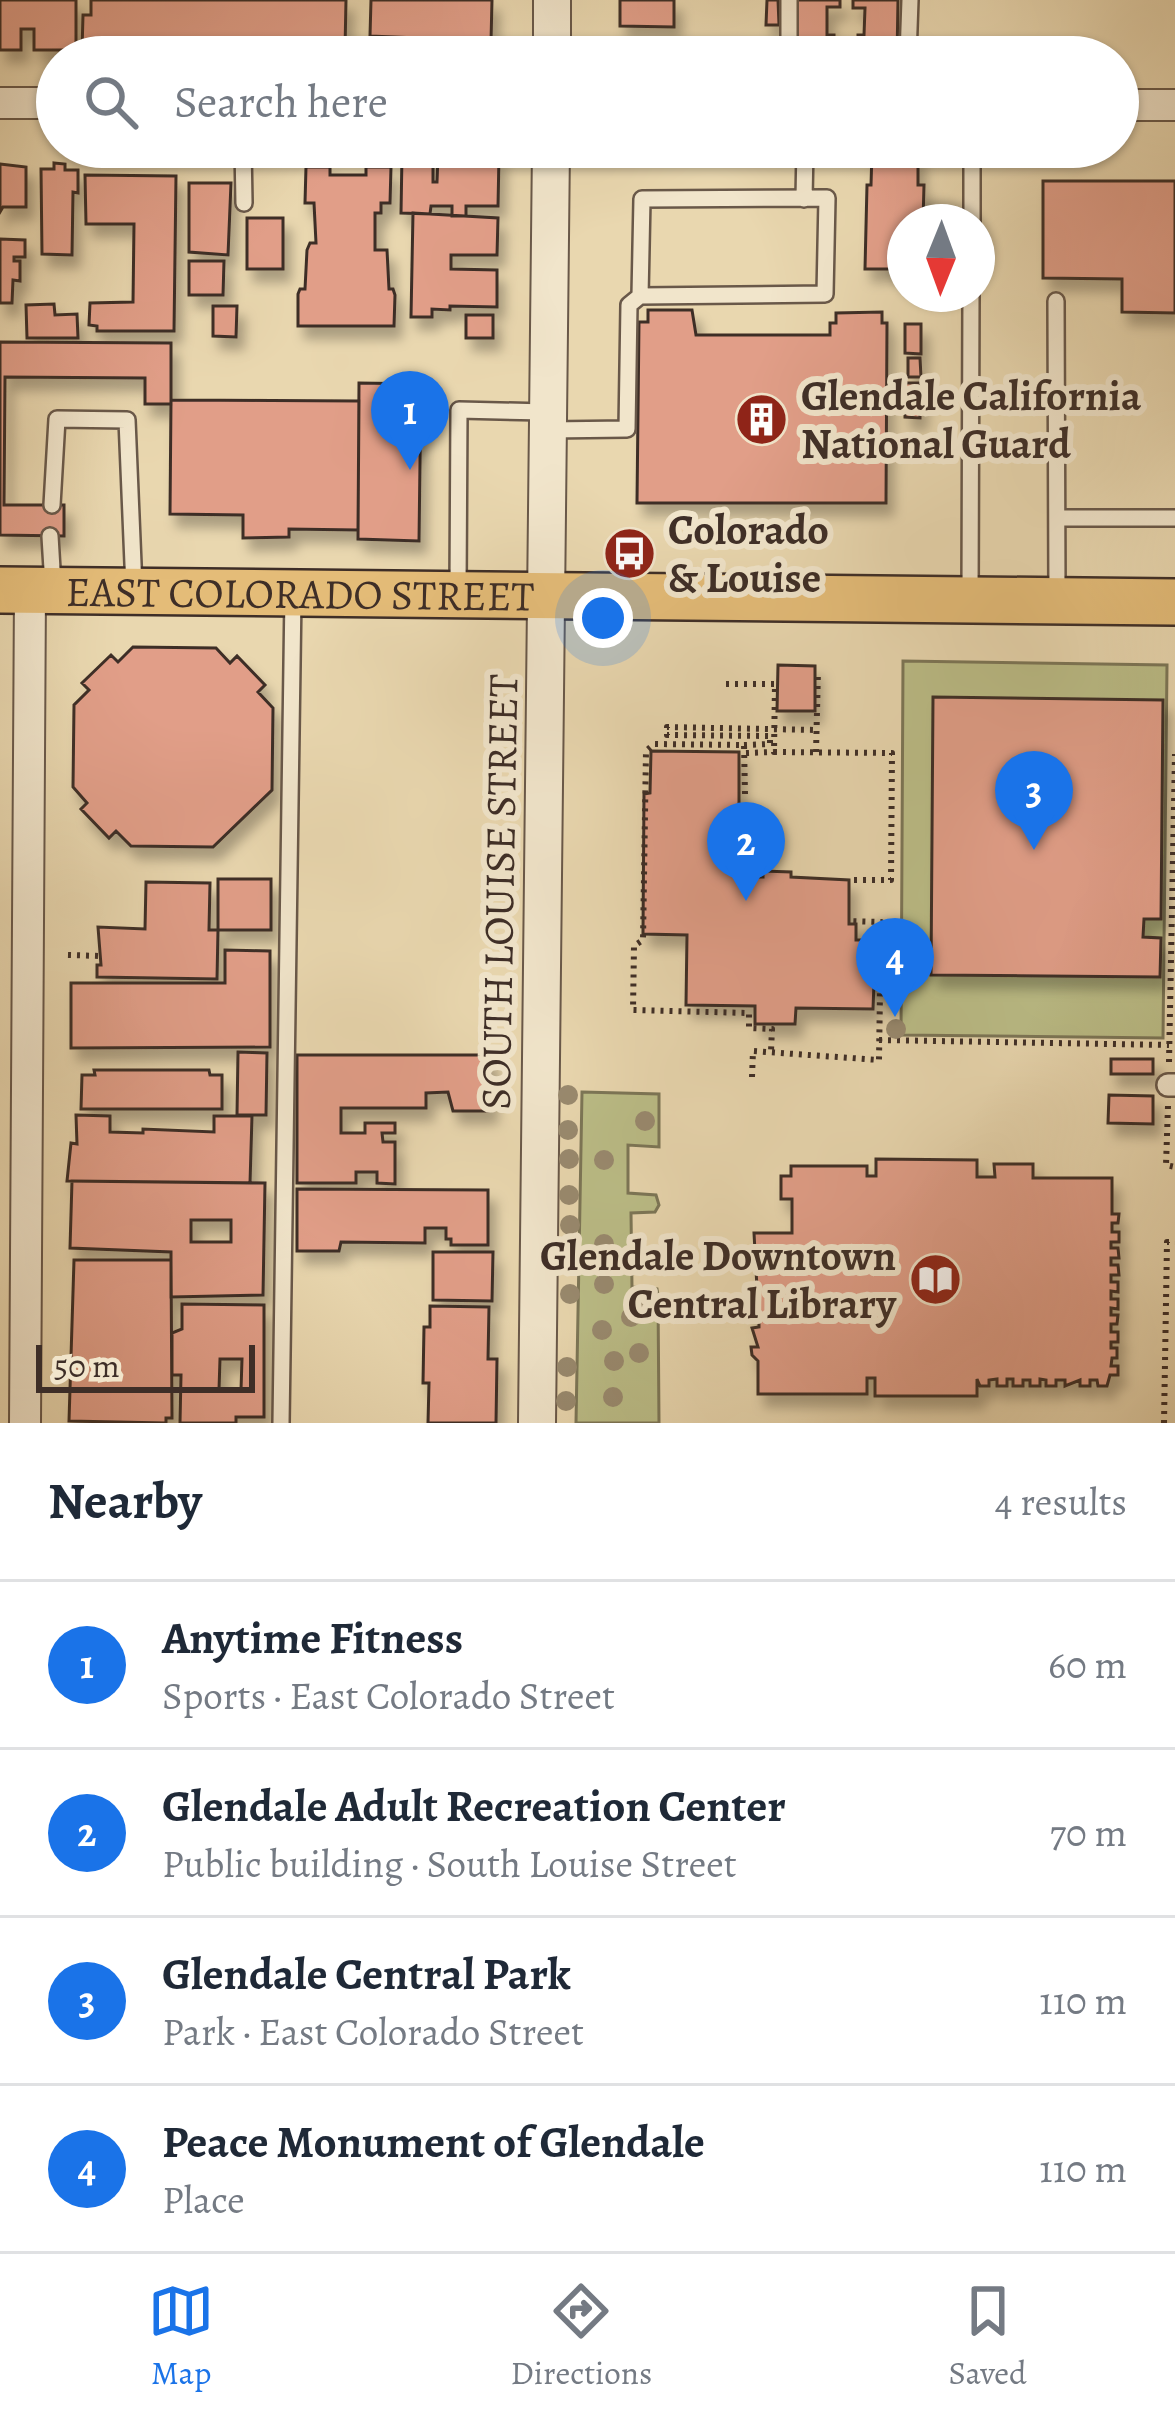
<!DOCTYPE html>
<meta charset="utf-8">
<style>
body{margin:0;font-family:Alegreya,serif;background:#f2f2f3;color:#1f2937}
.compass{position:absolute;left:887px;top:204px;width:108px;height:108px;border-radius:50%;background:#fff;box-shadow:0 3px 9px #0004;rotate:181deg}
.scale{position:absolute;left:36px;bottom:30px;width:219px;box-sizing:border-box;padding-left:12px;border:6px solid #3e2e27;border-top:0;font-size:33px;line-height:42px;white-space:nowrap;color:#3e2e27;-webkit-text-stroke:9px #f1e5cb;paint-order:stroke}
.you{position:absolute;left:603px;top:618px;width:42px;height:42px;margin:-30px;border:9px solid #fff;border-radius:50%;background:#1a73e8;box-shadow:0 0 0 18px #1a73e833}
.badge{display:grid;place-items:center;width:78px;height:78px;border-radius:50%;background:#1a73e8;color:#fff;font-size:39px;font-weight:700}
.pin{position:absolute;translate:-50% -99px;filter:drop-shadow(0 3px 6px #0008)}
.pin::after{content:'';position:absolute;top:63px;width:42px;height:36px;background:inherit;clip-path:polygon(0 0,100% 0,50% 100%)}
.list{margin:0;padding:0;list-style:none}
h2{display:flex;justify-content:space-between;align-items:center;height:156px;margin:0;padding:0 48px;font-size:51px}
h2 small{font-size:39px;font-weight:400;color:#747a83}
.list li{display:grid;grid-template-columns:78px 1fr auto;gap:36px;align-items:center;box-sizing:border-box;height:168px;padding:0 48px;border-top:3px solid #e0e1e3}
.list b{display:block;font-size:45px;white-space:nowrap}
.list p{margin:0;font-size:39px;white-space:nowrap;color:#747a83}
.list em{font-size:39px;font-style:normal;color:#747a83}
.icon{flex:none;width:66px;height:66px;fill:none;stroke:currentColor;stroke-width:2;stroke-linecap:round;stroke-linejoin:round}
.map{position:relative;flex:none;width:1175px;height:1423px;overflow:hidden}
.search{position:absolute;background:#fff;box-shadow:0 3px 9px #0004;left:36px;right:36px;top:36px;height:132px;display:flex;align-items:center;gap:30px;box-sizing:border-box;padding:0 42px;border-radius:66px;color:#747a83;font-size:45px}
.sheet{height:828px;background:#fff}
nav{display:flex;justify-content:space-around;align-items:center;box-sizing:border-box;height:168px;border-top:3px solid #e0e1e3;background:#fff;font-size:33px;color:#747a83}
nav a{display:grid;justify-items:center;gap:6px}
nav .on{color:#1a73e8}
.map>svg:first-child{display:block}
.green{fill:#bbbd87;stroke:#7c7657;stroke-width:3}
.building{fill:#e19e88;stroke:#3e2e27;stroke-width:3;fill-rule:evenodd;filter:url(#shadow)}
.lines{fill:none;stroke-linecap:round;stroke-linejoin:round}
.service-casing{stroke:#695849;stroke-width:20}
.pedestrian-casing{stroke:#695849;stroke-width:26}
.minor-casing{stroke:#695849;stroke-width:34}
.tertiary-casing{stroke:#695849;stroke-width:40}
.primary-casing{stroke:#3e2e27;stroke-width:50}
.path{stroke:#3e2e27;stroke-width:6;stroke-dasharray:3 6;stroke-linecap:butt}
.service{stroke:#f1e5cb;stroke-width:15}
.pedestrian{stroke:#f1e5cb;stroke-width:21}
.minor{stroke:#f1e5cb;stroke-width:30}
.tertiary{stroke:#f1e5cb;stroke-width:36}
.primary{stroke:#e4bc78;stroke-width:45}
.tree{fill:#998a6f}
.labels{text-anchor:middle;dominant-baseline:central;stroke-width:12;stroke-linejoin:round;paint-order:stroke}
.poi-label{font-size:42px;font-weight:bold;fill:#3e2e27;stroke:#f1e5cb;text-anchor:start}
.street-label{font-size:42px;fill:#3e2e27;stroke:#f1e5cb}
</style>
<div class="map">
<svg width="1175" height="1423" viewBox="0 0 1175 1423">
<defs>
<filter id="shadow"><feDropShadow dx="7" dy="12" stdDeviation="6" flood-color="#0004"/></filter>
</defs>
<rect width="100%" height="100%" fill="#e9d7af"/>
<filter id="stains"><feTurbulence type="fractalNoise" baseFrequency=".00167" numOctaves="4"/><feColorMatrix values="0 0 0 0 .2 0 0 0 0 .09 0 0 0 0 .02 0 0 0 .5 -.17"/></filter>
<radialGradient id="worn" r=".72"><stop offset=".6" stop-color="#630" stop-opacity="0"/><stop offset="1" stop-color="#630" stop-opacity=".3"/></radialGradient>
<!-- green -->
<path class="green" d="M903 661 1167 665 1163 1038 901 1035Z
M582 1092 659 1094V1147L628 1145V1193L656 1195 659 1205 655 1212 631 1213 632 1287 657 1289 658 1295 659 1423H576Z"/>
<!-- building -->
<path class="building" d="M0 0H76V50H34V29H21V50H0Z
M91 0H346L345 49 149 46 148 52 82 51 83 15H91Z
M371 0H492L491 41 370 36Z
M620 0H674V27L620 26Z
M767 0H778L779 25H766Z
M796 0H840V7H827V35H834V57H795Z
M853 0H898L897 57H858V35H864L865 8H853Z
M872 152 918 154V185H924L923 222H905V269H865L867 185H871Z
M402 155 433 156V182H437L438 155 499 156 498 206H466V216H452V206H431L430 214 401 213Z
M54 163 65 164V170H78V193L73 192 72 255 42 254 41 169H54Z
M0 164 26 167V207H3L0 212Z
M306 167H330V175H366V167H391L390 203H381V213H375V250H387L389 289H393L395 295 394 326H298V294L300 289H305L307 250 310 243H316L314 203H305Z
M85 175 176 176 174 331H97V326L89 325 90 303 133 302 134 224H86Z
M1043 181H1175V313L1122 312V279L1043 278Z
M189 183H231L228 255 189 252Z
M413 213 498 218 497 255H451V269L497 270V307L450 306V310L432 309V317H411Z
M247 218H283V269H247Z
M0 239 25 240V257H14V261H20V281L13 280 12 303H0Z
M189 261H224L223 295H189Z
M54 304 55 315 77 314 78 338H27L26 305Z
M213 306H237L236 337 213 336Z
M648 310H692L696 335H830V323H836V313L882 312V323H887L886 503H637L639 322H648Z
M466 315H493V338H466Z
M905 324H921V354L905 353Z
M0 342 171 343V404H145V378L5 377 4 505H64V536L0 535Z
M908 358H920L921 377H908Z
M359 383 421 384 419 541 358 539Z
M905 383H920V418L905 417Z
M171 400 359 401 358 530 289 529V537L243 538V515L170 514Z
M133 647 216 648 230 663 237 656 265 685 258 692 273 708 272 790 213 847 131 846 116 831 109 838 81 809 87 803 73 787 74 705 89 690 82 683 111 655 118 662Z
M778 665 815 666V711H777Z
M933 697 1163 700 1161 919H1144L1143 937 1161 938 1160 977 931 975Z
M651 751 739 752V877H763V871L791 872V877L849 880V924H856V940H880V982L874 983 873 1009 796 1008 795 1024H755V1006L686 1005 687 935 643 934 644 794 650 793Z
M218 879H271V930H218Z
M146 882 210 883 209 930H218L217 979 97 977V965H101L98 927 145 929Z
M225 950 270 951V1047L71 1048V983H225Z
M238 1052 267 1053 266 1115H237Z
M297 1055H490V1111H453L448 1092 426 1093V1108H341V1133H365V1123H395V1133H382L383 1142H395V1184L377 1183V1172H356V1183H297Z
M1111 1059H1153V1074H1111Z
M94 1070H209L210 1075H222V1109H81L82 1075H95Z
M1109 1095 1153 1096V1124L1108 1123Z
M76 1115 110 1116V1132L143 1133V1129L214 1132V1116H252L250 1183 67 1181 71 1143 77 1144Z
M876 1159 977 1160V1177H995L994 1164H1033V1178H1112V1214H1119L1118 1223H1112V1232H1119V1242H1111V1248H1118L1119 1258H1111V1265H1118L1119 1275H1111V1282H1118V1292L1111 1291V1299H1118V1309L1111 1308V1315H1118L1117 1324H1111V1332H1118V1342H1111V1348H1117V1358H1112L1111 1366H1118V1375H1110L1107 1386H1098L1097 1380H1090V1386H1080V1380L1065 1386V1380H1056V1386H1046V1380L1040 1379V1386H1030V1380H1023V1386H1013V1379H1007V1386H997V1379L989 1380V1386H980L977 1379V1396H875V1378H867V1394H758V1361L752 1355 751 1347H758L752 1328 759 1327V1320L750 1313V1307L758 1306 754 1233H792V1199H781V1176H791V1166H867V1176H876Z
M72 1181 265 1183 263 1295 171 1297V1252L70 1248ZM191 1220H231V1242H191Z
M297 1189 488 1190V1245H451V1239H446V1228H425V1243L341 1242 339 1251H297Z
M433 1252H493L492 1301 433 1300Z
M74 1260H171L172 1418H166V1423L69 1421Z
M182 1304 264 1305V1417H236V1423H180L181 1375H172V1333L182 1329ZM220 1359H242L241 1390H219Z
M430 1306 489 1307 488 1359H497L496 1423H428L429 1383H423L424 1327H430Z"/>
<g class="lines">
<defs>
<path id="service" d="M789 0V57
M908 57 910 0
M243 147 244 203
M827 198 825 294 640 296 642 199Z
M804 199 805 147
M972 222V147
M1056 301 1057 597
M549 430 627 429 629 305 640 296
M52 505 57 419 127 420 134 588
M1059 518H1175
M50 536 53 586
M458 590 459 410 546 412
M970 597 971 294
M281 1423 293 595"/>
<path id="pedestrian" d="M1168 1085H1175"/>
<path id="minor" d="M0 103H57
M1118 105H1175
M25 1423 30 590"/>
<path id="tertiary" d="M552 57V0
M537 1423 551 147"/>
<g id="primary">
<path id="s1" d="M0 590 1175 602"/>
</g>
</defs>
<!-- service casing -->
<use href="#service" class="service-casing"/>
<!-- pedestrian casing -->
<use href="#pedestrian" class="pedestrian-casing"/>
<!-- minor casing -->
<use href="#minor" class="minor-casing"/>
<!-- tertiary casing -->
<use href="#tertiary" class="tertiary-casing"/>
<!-- primary casing -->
<use href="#primary" class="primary-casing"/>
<!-- path -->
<path class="path" d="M726 684H775L774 752 892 753 891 880H849
M744 745 770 744V736L667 735V727L817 730
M816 752 818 671
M746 753 774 752
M745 794 744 745 654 744 646 751 643 940 634 946 633 1010 749 1013V1028L772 1029 771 1051
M68 955 101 956
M879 1040 1169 1045
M1169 1062 1175 754
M752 1077 753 1051 879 1060 881 922 849 921
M1168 1106 1166 1165 1175 1167
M1164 1423 1167 1242H1175"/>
<!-- service -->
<use href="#service" class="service"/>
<!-- pedestrian -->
<use href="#pedestrian" class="pedestrian"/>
<!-- minor -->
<use href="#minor" class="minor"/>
<!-- tertiary -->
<use href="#tertiary" class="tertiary"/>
<!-- primary -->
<use href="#primary" class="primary"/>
</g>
<!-- trees -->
<g class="tree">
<circle cx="896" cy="1029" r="10"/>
<circle cx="568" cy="1095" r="10"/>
<circle cx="645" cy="1121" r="10"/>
<circle cx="568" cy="1130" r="10"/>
<circle cx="569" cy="1159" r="10"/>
<circle cx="604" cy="1160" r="10"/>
<circle cx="569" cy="1195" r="10"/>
<circle cx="570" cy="1225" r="10"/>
<circle cx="604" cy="1244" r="10"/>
<circle cx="604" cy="1284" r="10"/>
<circle cx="570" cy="1294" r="10"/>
<circle cx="649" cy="1302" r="10"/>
<circle cx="631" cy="1317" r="10"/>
<circle cx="602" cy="1330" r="10"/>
<circle cx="639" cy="1353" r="10"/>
<circle cx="614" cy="1361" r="10"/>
<circle cx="567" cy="1367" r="10"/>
<circle cx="613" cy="1397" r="10"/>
<circle cx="566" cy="1401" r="10"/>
</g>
<!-- icons -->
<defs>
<symbol id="building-disc" viewBox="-11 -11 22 22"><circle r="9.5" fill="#8f2418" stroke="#f1e5cb"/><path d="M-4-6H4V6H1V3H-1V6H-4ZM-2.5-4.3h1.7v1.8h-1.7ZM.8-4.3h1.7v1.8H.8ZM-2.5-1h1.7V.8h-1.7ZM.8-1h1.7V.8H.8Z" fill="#fff"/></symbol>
<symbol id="bus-disc" viewBox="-11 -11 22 22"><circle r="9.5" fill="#8f2418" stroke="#f1e5cb"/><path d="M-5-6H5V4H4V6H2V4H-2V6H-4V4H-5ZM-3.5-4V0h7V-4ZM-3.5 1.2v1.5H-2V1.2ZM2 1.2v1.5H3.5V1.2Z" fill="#fff"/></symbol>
<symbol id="library-disc" viewBox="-11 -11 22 22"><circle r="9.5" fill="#8f2418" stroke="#f1e5cb"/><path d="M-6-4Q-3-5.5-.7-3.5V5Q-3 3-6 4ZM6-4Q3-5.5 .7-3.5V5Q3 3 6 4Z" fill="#fff"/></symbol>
</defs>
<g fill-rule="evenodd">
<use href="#building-disc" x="732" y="390" width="59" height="59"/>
<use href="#bus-disc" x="600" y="524" width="59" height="59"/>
<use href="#library-disc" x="906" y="1250" width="59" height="59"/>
</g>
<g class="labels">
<!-- poi labels -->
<g class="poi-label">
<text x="801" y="395">Glendale California<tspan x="801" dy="48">National Guard</tspan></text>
<text x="668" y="529">Colorado<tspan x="668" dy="48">&amp; Louise</tspan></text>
<text x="896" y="1255" text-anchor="end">Glendale Downtown<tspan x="896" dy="48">Central Library</tspan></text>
</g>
<!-- street labels -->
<g class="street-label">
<text stroke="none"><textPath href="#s1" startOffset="300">EAST COLORADO STREET</textPath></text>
<text transform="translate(499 892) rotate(-89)">SOUTH LOUISE STREET</text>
</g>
</g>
<rect width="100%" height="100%" filter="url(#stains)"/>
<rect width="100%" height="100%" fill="url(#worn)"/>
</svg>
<svg class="compass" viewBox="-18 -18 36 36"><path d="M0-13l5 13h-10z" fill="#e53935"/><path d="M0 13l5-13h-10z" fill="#747a83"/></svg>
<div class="scale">50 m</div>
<div class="you"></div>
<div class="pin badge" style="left:410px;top:470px">1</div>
<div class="pin badge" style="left:746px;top:901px">2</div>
<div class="pin badge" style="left:1034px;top:850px">3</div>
<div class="pin badge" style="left:895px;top:1017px">4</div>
<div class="search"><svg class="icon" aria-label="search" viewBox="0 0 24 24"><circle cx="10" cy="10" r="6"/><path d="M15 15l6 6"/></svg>Search here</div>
</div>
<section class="sheet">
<h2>Nearby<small>4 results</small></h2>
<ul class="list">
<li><span class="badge">1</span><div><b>Anytime Fitness</b><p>Sports · East Colorado Street</p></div><em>60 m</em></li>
<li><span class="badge">2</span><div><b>Glendale Adult Recreation Center</b><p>Public building · South Louise Street</p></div><em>70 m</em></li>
<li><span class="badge">3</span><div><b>Glendale Central Park</b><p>Park · East Colorado Street</p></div><em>110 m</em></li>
<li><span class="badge">4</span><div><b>Peace Monument of Glendale</b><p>Place</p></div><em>110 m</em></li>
</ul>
</section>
<nav>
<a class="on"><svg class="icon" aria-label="map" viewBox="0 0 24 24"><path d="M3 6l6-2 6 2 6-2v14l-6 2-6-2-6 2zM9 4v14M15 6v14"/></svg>Map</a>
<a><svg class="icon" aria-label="directions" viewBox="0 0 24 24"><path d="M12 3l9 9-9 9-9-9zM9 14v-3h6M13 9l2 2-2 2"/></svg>Directions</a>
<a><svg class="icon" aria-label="saved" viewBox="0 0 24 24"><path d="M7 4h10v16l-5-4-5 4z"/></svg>Saved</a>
</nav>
